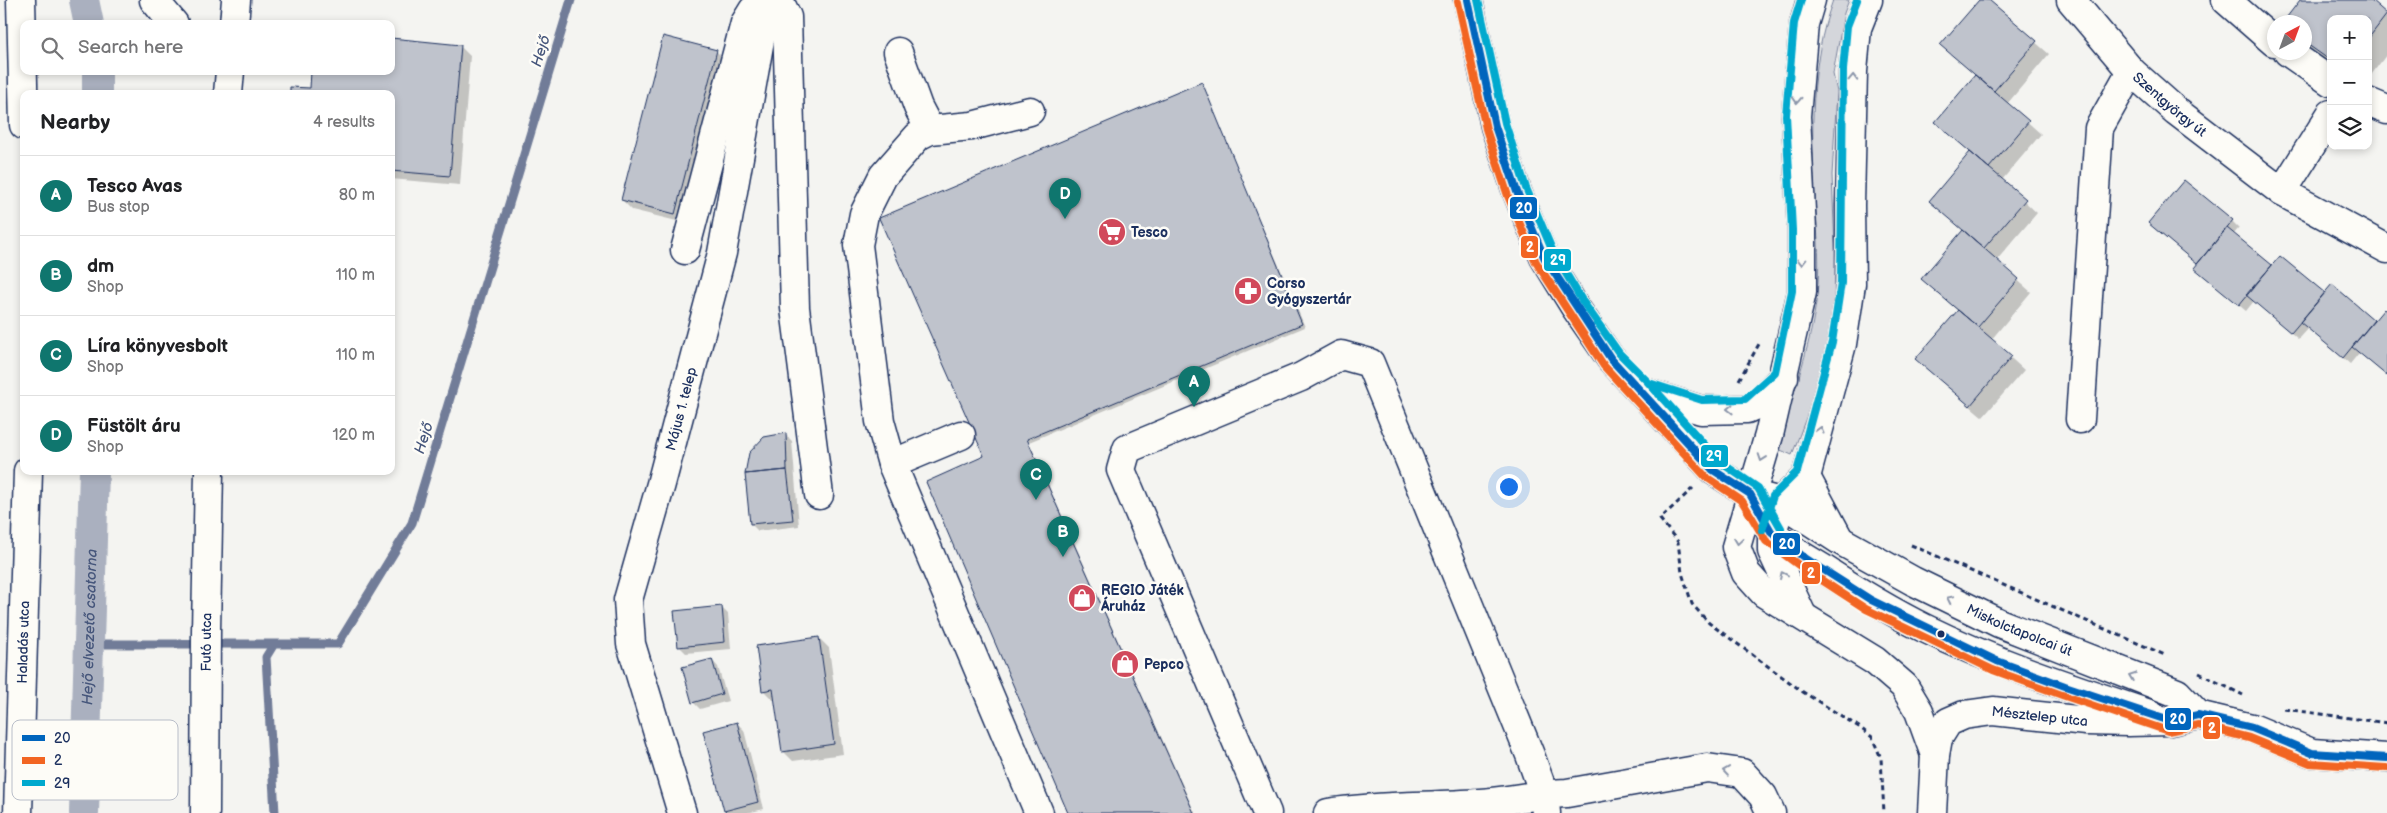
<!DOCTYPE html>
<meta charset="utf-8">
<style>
body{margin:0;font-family:"Balsamiq Sans",sans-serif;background:#f6f6f6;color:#202124}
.controls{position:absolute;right:15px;top:15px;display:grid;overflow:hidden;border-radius:10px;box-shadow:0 2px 8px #0003}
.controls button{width:45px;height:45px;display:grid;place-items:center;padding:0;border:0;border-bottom:1px solid #e0e0e0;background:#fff;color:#202124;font:25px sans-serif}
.compass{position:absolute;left:2267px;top:15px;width:45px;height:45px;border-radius:50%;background:#fff;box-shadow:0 2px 8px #0003;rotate:41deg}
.you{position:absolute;left:1508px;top:486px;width:18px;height:18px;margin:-12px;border:4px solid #fff;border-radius:50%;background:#1a73e8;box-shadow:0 0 0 8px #1a73e833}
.badge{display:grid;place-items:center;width:32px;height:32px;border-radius:50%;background:#0f766e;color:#fff;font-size:16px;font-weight:700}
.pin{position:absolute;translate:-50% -41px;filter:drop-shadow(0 1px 2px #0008)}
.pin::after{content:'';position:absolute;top:26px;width:18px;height:15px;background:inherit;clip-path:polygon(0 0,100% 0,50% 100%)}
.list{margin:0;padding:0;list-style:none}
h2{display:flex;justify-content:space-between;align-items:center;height:65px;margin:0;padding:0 20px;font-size:21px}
h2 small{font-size:16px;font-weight:400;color:#757577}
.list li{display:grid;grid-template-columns:32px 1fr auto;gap:15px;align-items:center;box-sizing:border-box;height:80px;padding:0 20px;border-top:1px solid #e0e0e0}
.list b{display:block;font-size:19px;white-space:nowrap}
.list p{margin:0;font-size:16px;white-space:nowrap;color:#757577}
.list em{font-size:16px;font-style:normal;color:#757577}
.icon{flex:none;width:28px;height:28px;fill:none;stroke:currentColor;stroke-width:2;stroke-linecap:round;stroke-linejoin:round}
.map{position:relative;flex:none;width:2387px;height:813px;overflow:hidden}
.search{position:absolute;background:#fff;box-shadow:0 2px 8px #0003;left:20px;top:20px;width:375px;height:55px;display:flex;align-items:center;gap:12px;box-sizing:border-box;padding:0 18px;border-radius:10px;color:#757577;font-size:19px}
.panel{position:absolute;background:#fff;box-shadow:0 2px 8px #0003;left:20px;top:90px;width:375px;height:385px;border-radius:10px}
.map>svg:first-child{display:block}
.green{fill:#d4d6db;stroke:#78829c}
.shadow{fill:#0003}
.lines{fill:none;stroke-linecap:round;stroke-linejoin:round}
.stream{stroke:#717c98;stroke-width:9}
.canal{stroke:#aab0bf;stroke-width:30}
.building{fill:#bfc3cc;stroke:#1b2f5e}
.minor-casing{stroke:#1b2f5e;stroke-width:31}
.major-casing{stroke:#1b2f5e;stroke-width:31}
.path{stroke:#1b2f5e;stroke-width:3;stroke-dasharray:5 4;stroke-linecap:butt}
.minor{stroke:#fdfcf7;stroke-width:28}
.major{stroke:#fdfcf7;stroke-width:28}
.bus-1-casing{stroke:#fdfcf7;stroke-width:11}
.bus-2-casing{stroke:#fdfcf7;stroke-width:11}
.bus-3-casing{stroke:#fdfcf7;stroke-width:11}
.bus-1{stroke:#0065bd;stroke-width:8}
.bus-2{stroke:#f26522;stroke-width:8}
.bus-3{stroke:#00a9ce;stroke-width:8}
.oneway{stroke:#8c96aa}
.bus-dot{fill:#1b2f5e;stroke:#fdfcf7;stroke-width:2}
.labels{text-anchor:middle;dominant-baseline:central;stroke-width:5;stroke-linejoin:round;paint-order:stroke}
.street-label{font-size:14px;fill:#1b2f5e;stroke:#fdfcf7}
.poi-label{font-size:14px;font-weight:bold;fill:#1b2f5e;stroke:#fdfcf7;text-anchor:start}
.water-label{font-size:15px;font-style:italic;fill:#46567b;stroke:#fdfcf7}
.key{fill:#fdfcf7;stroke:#b9bec9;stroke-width:1}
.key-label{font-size:14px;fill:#1b2f5e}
.line-badge{stroke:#fdfcf7;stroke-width:2}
.badge-label{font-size:14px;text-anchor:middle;font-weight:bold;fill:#fff}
</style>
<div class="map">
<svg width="2387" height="813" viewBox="0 0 2387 813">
<rect width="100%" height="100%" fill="#f4f4f1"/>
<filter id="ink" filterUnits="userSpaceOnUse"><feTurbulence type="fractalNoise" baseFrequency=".02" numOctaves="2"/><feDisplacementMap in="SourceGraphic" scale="10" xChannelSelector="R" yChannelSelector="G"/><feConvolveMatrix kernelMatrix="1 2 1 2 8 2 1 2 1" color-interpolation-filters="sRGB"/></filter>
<g filter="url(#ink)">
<!-- green -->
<path class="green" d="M1833 0H1849L1844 13 1833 74 1837 92 1832 175 1835 250 1834 309 1829 341 1813 399 1792 455 1776 448C1793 394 1814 340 1818 283 1820 255 1817 227 1815 199 1811 133 1810 63 1833 0Z"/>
<!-- shadow -->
<path class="shadow" d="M1980 0H1987L2049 54 2007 104 2041 134 2002 180 2037 213 1996 261 2031 292 1991 340 2024 370 1983 417 1930 372 1958 311 1923 279 1964 231 1930 201 1971 153 1937 122 1976 76 1942 45Z
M2301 0H2369L2387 14V54L2368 79V19H2331V64L2304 45V22H2285Z
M460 46 470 56 460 185 391 179V94L311 90 391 71Z
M716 51 726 61 685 223 632 210 622 200Z
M1201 83 1305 327 1029 442 1195 813H1069L985 456Z
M2184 182 2232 221 2239 228 2233 235 2272 267 2325 295 2332 286 2374 322 2387 313V376L2359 353 2350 364 2308 328 2298 339 2254 301 2246 311 2202 274 2198 264 2156 230Z
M785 434 792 441 799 526 758 531 751 524Z
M721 607 728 614 731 649 686 653 679 646Z
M819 638 829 648 843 754 793 761 783 751 776 700H773L763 690Z
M712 660 718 667 728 701 700 709 693 702Z
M737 723 744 730 764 809 747 813H727L725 810Z"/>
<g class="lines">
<!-- stream -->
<path class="stream" d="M89 644H274
M275 813 266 657 274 644H338L412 523 571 0"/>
<!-- canal -->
<g class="canal">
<path d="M84 0 89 24"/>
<path d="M97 71V94"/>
<path id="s1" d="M84 813 94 471"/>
</g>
</g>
<!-- building -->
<path class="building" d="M1979 0H1989L2037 41 1994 91 1940 45Z
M2300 0H2371L2387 14 2368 39V19H2331V61L2304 42V22H2283Z
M663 36 717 50 675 214 621 200Z
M391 38 461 45 450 176 391 171V94H290V87L310 88 311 71H391Z
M1975 75 2029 121 1989 168 1935 122Z
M1202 82 1302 324 1027 439 1194 813H1068L926 482 984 456 879 218Z
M1970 152 2026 199 1984 248 1929 201Z
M2184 180 2233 220 2197 264 2148 223Z
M2227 228 2272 265 2239 305 2194 268Z
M1963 230 2019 279 1978 327 1921 279Z
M2280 256 2325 293 2291 333 2246 295Z
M2332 284 2374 320 2343 358 2300 322Z
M2384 309 2387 312V376L2352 347Z
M1958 310 2012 356 1970 406 1915 359Z
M786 433 787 470 745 474 749 453 764 437Z
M787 470 793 520 750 524 745 474Z
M722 606 725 642 678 647 674 611Z
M819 637 834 744 782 752 773 689 762 691 756 646Z
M712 659 722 694 692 703 682 667Z
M737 722 758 802 724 811 703 731Z"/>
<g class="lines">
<defs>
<g id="minor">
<path d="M21 0 24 125"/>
<path d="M154 0 174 24"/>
<path d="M779 0 787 17 795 308 819 495"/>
<path id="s2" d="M1468 0 1495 126 1517 192 1544 257 1575 307 1611 359 1713 470 1750 494 1781 502 1841 541 1913 581 1999 623 2177 693 2198 715"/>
<path d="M1811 0 1804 24 1796 116 1802 230V292L1769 435 1736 547 1746 573 1764 593 1875 661 1904 686 1919 711 1935 755"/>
<path id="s3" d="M2071 0 2131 71 2176 111 2282 192 2387 249"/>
<path d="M2226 0 2274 42"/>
<path d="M898 52 918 107 930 130"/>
<path d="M2288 52 2331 82"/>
<path d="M2368 102 2387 110"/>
<path d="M1030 111 972 126 930 130 918 136 883 176 864 214 858 245 880 421 892 464 1039 813"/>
<path d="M2282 192 2331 114"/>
<path d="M685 250 745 23 753 10"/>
<path d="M1644 392 1701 410 1747 409 1754 406 1784 377"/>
<path d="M2080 419 2099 128 2131 71"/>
<path d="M892 464 961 435"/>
<path d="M1806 477 1838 537"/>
<path d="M1766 524C1778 544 1806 558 1825 570 1857 591 1890 611 1924 628 1997 664 2075 689 2152 715"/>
<path d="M1802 615 1772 551V533L1781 502 1806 477 1842 344 1851 284 1850 205 1853 71 1857 28 1868 0"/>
<path id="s4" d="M18 813 28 471"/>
<path id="s5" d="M682 813 631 644 628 600 661 484 722 253 767 0"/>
<path d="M1267 813 1121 470 1127 449 1301 377 1341 355 1370 363 1530 755 1544 794 1546 813"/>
<path d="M1328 813C1378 805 1429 807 1480 803 1509 801 1537 794 1567 793L1707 768 1742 773 1763 796 1771 813"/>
<path id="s6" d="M1932 813 1935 755 1938 738 1948 722 1964 715 1993 711 2086 721 2128 722 2170 721 2198 715 2252 728 2312 753 2387 758"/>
</g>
<g id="major">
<path d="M234 24 236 0"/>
<path d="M228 94 230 71"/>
<path id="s7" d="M205 813 206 631 209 471"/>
</g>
</defs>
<!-- minor casing -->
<use href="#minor" class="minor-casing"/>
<!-- major casing -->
<use href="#major" class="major-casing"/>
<!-- path -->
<path class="path" d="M1739 380 1759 344
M1693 488 1660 519 1678 542 1682 573 1692 604 1709 623 1803 692 1859 727 1872 737 1881 758 1884 813
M1911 545 2165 655
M2199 673 2243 695
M2284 709 2387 723"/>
<!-- minor -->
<use href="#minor" class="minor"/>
<!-- major -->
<use href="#major" class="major"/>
<defs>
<path id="bus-1" d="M1468 0 1495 126 1517 192 1544 257 1611 359 1713 470 1750 494 1772 533 1805 558 1871 600 1997 661 2065 686 2170 721 2198 715 2252 728 2312 753 2387 758"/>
<path id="bus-2" d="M1458 2 1486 129 1508 196 1536 262 1604 366 1706 477 1742 501 1766 541 1800 566 1866 609 1993 670 2062 695 2168 731 2198 725 2249 738 2310 763 2386 768"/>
<path id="bus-3" d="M1478 0 1505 123 1526 188 1553 252 1583 302 1619 353 1649 383 1702 400 1745 399 1775 372 1792 291V230L1786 115 1794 23 1801 0
M1647 381 1720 462 1758 488 1781 528
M1762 530 1773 496 1797 472 1832 342 1841 283 1843 70 1847 26 1857 0"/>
</defs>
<!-- bus-1 casing -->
<use href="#bus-1" class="bus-1-casing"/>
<!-- bus-2 casing -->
<use href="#bus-2" class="bus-2-casing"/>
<!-- bus-3 casing -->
<use href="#bus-3" class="bus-3-casing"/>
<!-- bus-1 -->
<use href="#bus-1" class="bus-1"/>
<!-- bus-2 -->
<use href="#bus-2" class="bus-2"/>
<!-- bus-3 -->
<use href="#bus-3" class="bus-3"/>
</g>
<!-- one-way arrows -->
<defs><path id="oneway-chevron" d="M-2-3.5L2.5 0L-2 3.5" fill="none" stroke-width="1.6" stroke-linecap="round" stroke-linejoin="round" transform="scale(1.25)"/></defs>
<g class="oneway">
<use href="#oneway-chevron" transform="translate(1853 78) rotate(-88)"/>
<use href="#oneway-chevron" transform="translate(1797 100) rotate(93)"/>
<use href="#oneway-chevron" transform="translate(1802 262) rotate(90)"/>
<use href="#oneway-chevron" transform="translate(1730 409) rotate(179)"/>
<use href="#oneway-chevron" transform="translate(1820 430) rotate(-75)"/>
<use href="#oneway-chevron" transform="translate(1762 458) rotate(109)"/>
<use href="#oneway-chevron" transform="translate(1738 541) rotate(98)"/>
<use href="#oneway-chevron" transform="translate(1783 575) rotate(-115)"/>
<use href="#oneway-chevron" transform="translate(1950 599) rotate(-154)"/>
<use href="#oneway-chevron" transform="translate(2132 676) rotate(-159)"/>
<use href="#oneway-chevron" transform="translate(1726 771) rotate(-172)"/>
</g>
</g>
<!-- icons -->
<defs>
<symbol id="supermarket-disc" viewBox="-11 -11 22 22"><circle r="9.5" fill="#d1495b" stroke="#fdfcf7"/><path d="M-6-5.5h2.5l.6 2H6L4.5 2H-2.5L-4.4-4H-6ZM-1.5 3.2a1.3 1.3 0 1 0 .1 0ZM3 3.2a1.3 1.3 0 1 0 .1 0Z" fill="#fff"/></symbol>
<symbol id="pharmacy-disc" viewBox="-11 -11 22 22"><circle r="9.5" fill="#d1495b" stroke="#fdfcf7"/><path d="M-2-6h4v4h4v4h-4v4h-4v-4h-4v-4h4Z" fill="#fff"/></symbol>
<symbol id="shop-disc" viewBox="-11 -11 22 22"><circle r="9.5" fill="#d1495b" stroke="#fdfcf7"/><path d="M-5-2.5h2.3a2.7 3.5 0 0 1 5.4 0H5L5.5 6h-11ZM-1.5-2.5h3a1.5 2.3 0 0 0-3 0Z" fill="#fff"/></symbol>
</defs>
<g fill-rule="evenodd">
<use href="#supermarket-disc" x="1096" y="216" width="32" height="32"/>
<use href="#pharmacy-disc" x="1232" y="275" width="32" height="32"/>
<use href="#shop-disc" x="1066" y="582" width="32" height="32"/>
<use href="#shop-disc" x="1109" y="648" width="32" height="32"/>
</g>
<!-- markers -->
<circle class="bus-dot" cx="1941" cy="634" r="4.5"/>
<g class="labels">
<!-- street labels -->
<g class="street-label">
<text stroke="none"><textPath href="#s3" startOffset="144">Szentgyörgy út</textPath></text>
<text stroke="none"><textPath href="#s5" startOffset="419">Május 1. telep</textPath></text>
<text stroke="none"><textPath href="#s2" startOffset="889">Miskolctapolcai út</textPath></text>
<text stroke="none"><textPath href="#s4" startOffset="171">Haladás utca</textPath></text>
<text stroke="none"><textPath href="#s7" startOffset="171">Futó utca</textPath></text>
<text stroke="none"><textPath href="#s6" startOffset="188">Mésztelep utca</textPath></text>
</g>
<!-- poi labels -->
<g class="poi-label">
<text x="1131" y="232">Tesco</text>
<text x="1267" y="283">Corso<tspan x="1267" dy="16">Gyógyszertár</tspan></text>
<text x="1101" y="590">REGIO Játék<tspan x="1101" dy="16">Áruház</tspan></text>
<text x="1144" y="664">Pepco</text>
</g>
<!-- water labels -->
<g class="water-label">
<text transform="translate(541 51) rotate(-73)">Hejő</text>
<text transform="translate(424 438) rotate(-73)">Hejő</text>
<text stroke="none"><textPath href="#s1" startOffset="186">Hejő elvezető csatorna</textPath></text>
</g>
</g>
<!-- legend -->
<rect x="12" y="720" width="166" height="80" rx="8" class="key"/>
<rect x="22" y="735" width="23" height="6" fill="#0065bd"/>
<rect x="22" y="757" width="23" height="7" fill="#f26522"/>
<rect x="22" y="780" width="23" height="6" fill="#00a9ce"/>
<g class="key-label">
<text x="54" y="743">20</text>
<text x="54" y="765">2</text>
<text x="54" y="788">29</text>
</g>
<g class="line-badge">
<rect x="1509" y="196" width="29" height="24" rx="5" fill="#0065bd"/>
<rect x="1520" y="235" width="19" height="24" rx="5" fill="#f26522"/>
<rect x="1543" y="248" width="29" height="24" rx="5" fill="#00a9ce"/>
<rect x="1700" y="444" width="29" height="24" rx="5" fill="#00a9ce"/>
<rect x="1772" y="532" width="29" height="24" rx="5" fill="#0065bd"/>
<rect x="1801" y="561" width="20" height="24" rx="5" fill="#f26522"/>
<rect x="2164" y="707" width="28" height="24" rx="5" fill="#0065bd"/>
<rect x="2202" y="716" width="19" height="24" rx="5" fill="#f26522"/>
</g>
<g class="badge-label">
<text x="1524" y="213">20</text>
<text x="1530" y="252">2</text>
<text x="1558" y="265">29</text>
<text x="1714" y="461">29</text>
<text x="1787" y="549">20</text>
<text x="1811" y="578">2</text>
<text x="2178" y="724">20</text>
<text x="2212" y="733">2</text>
</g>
</svg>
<div class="controls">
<button>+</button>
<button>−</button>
<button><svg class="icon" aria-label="layers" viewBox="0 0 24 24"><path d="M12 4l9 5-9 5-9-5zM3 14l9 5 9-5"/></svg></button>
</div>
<svg class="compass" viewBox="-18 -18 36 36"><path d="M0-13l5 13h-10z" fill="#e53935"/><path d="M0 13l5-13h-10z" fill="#757577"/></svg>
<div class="you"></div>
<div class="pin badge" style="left:1194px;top:407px">A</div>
<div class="pin badge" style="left:1063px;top:557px">B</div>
<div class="pin badge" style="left:1036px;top:500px">C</div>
<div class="pin badge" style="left:1065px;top:219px">D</div>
<div class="search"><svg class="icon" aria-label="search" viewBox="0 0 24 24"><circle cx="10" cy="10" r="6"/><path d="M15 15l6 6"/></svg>Search here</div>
<section class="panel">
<h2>Nearby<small>4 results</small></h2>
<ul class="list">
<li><span class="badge">A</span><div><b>Tesco Avas</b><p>Bus stop</p></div><em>80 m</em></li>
<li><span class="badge">B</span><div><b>dm</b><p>Shop</p></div><em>110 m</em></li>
<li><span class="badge">C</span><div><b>Líra könyvesbolt</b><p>Shop</p></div><em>110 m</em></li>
<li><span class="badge">D</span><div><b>Füstölt áru</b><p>Shop</p></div><em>120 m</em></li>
</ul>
</section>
</div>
